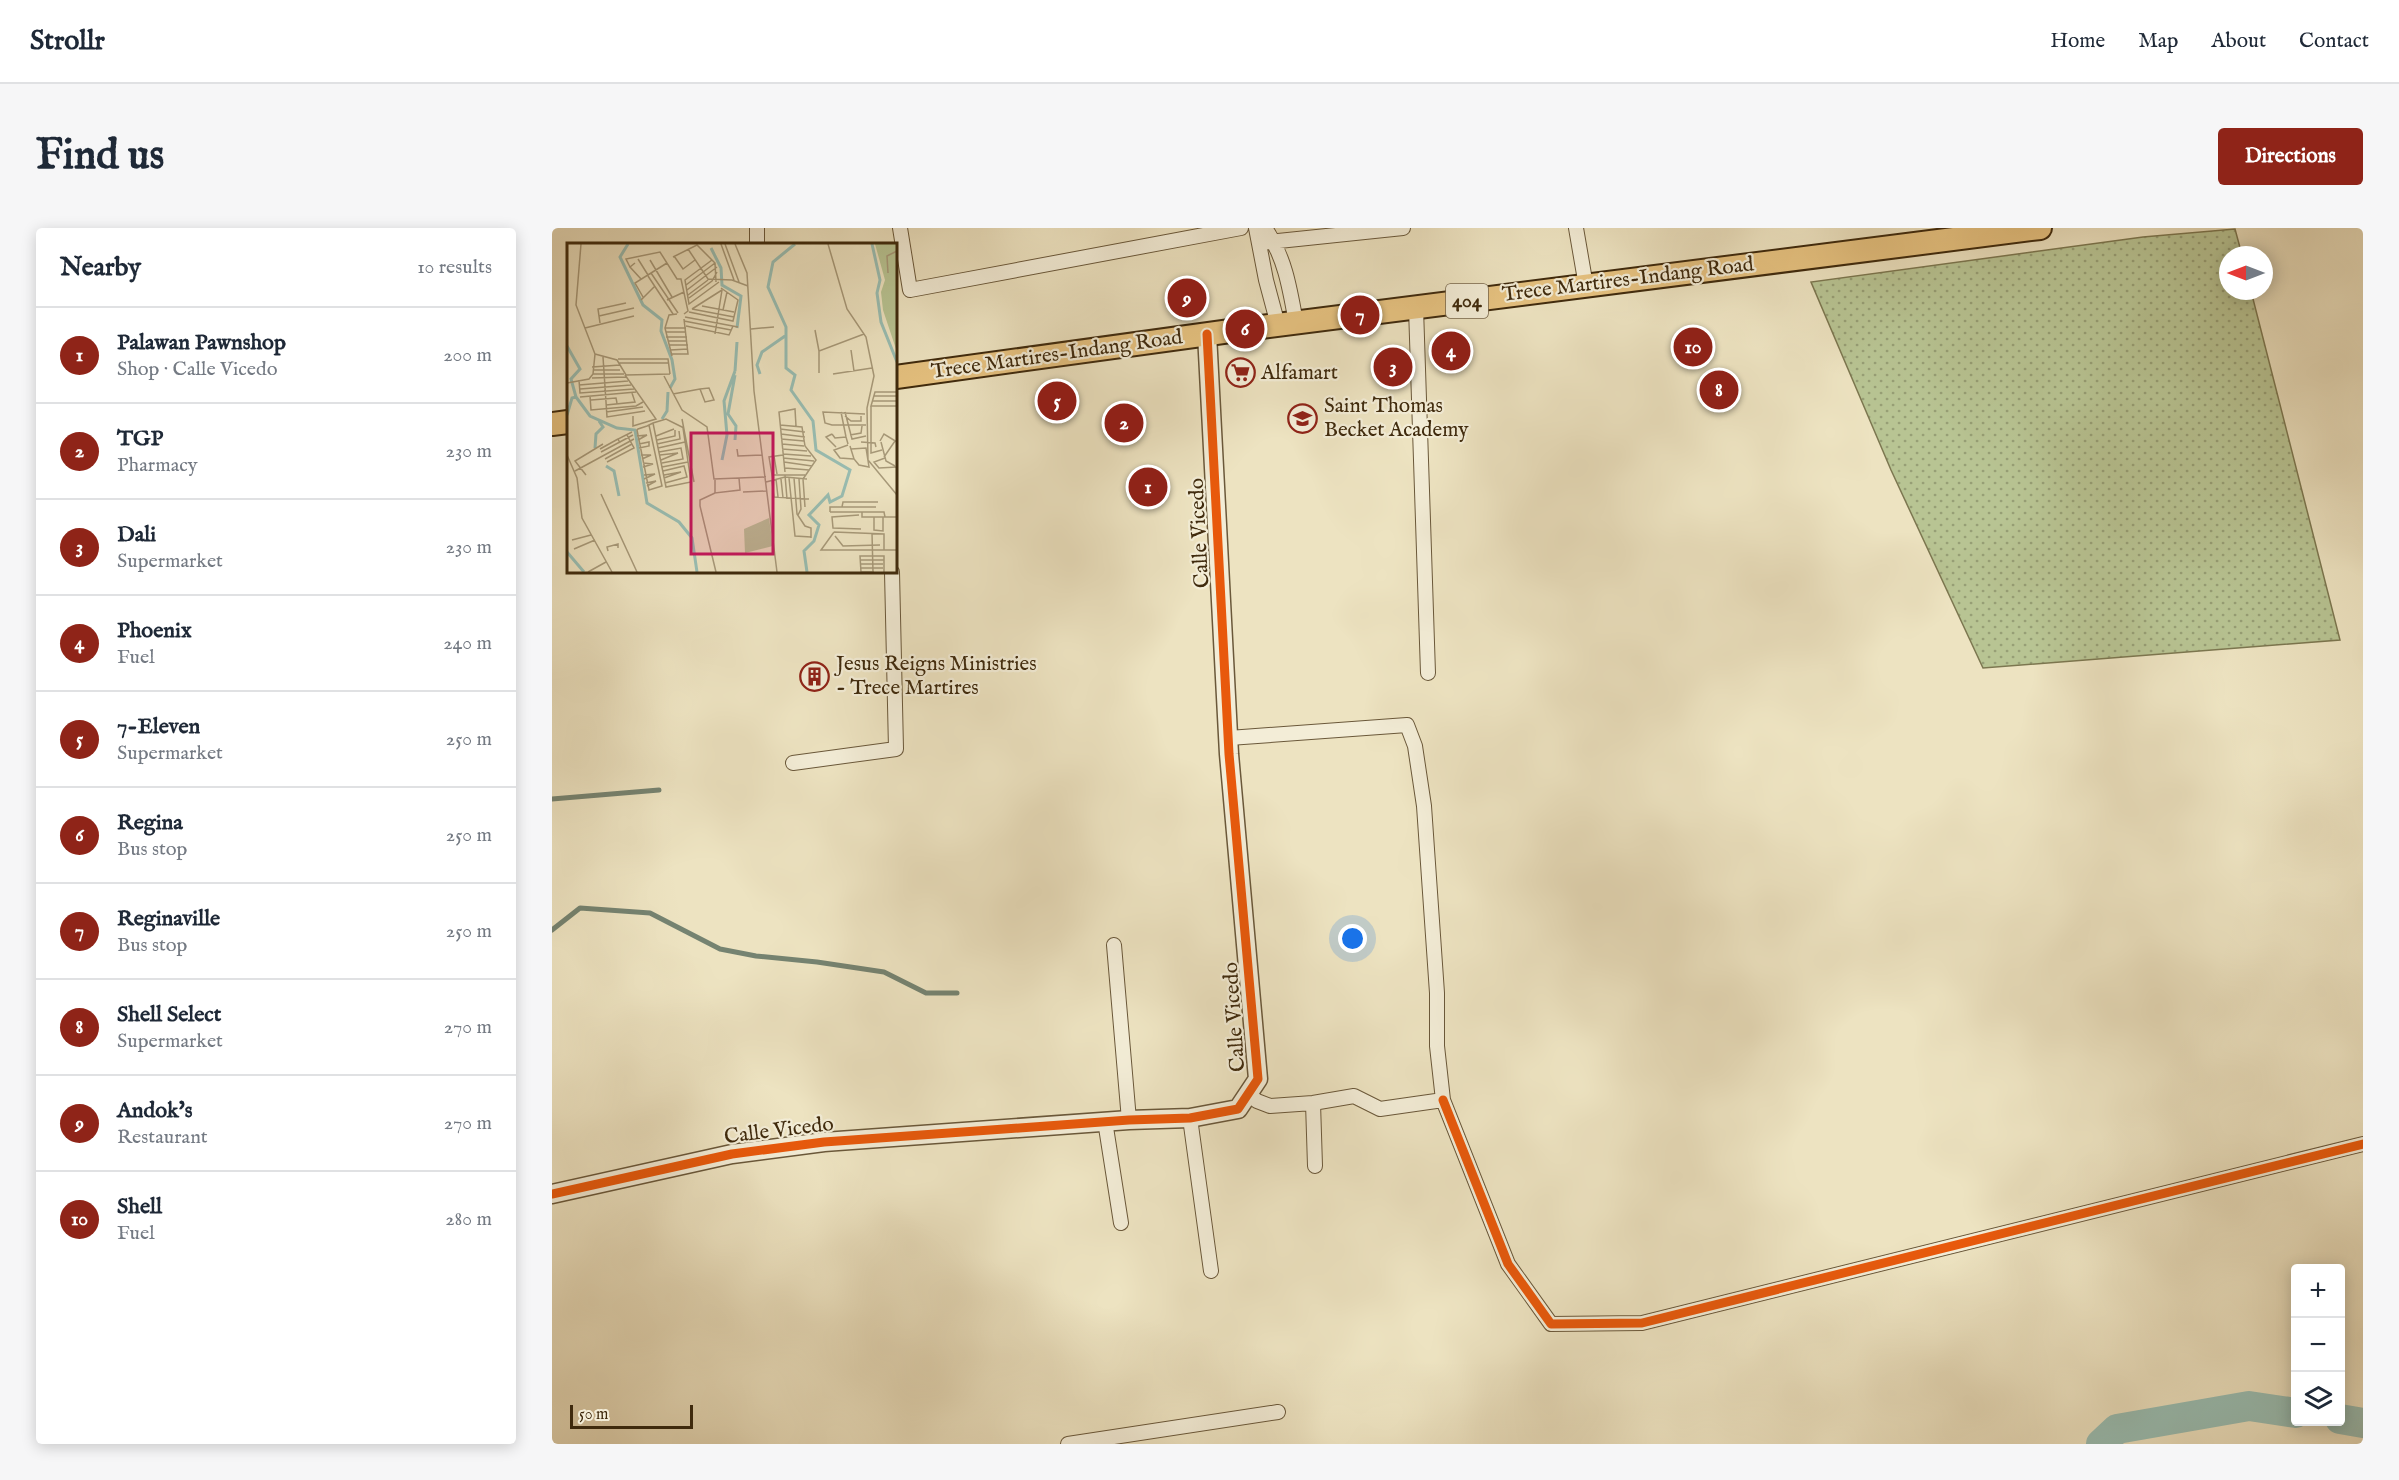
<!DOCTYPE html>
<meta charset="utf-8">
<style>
body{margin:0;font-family:"IM FELL English",serif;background:#f6f6f7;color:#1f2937}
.controls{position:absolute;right:18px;bottom:18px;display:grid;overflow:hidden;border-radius:6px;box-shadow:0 3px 15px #0003}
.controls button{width:54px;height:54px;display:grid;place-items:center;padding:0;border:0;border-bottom:2px solid #e0e1e3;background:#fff;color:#1f2937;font:30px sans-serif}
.compass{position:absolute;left:1667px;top:18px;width:54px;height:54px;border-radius:50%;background:#fff;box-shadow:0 3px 15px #0003;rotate:270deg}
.scale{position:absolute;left:18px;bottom:15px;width:123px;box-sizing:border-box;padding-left:6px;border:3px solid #3f2a0d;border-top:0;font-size:16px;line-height:21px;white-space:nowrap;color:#3f2a0d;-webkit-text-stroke:4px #f3edd7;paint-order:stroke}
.you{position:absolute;left:801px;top:711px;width:21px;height:21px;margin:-15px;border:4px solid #fff;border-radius:50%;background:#1a73e8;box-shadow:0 0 0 9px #1a73e833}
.badge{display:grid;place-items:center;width:39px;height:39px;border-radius:50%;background:#8f2418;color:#fff;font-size:20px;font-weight:700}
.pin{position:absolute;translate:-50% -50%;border:3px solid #fff;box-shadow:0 2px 6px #0006}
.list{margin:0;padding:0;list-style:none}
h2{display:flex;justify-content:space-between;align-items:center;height:78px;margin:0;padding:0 24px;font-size:26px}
h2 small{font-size:20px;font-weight:400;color:#747a83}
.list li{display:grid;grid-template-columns:39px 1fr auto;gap:18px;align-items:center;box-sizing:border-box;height:96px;padding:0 24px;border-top:2px solid #e0e1e3}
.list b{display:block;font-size:22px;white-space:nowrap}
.list p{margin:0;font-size:20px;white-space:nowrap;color:#747a83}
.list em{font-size:20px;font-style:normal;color:#747a83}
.icon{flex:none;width:33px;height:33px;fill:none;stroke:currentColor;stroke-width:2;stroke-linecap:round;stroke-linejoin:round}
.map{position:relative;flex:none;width:1811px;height:1216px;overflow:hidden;border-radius:6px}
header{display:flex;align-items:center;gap:36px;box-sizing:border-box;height:84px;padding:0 30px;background:#fff;border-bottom:2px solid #e0e1e3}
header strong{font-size:28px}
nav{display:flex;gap:33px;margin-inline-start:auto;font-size:21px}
.intro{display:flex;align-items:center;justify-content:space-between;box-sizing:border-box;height:144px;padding:0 36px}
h1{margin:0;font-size:42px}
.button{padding:15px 27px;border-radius:6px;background:#8f2418;color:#fff;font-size:21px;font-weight:700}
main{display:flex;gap:36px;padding:0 36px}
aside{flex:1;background:#fff;border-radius:6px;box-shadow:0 3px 15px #0003}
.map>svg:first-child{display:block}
.grass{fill:url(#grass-dots);stroke:#7c7750;stroke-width:1.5}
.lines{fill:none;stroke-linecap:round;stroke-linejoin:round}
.stream{stroke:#758371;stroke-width:5}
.river{stroke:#99beb3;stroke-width:30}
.minor-casing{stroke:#6a583a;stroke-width:16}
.tertiary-casing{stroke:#6a583a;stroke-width:21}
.primary-casing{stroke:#3f2a0d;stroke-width:26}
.minor{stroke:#f3edd7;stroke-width:14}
.tertiary{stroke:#f3edd7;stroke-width:18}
.primary{stroke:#e6c280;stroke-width:22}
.cycleway-casing{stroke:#f3edd7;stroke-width:13}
.cycleway{stroke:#e8590c;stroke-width:9}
.labels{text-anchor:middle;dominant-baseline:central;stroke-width:4.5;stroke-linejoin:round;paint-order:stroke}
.shield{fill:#f3edd7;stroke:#75644a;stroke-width:1.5}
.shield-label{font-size:20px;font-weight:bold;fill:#3f2a0d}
.street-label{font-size:21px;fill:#3f2a0d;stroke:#f3edd7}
.poi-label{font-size:21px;fill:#3f2a0d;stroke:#f3edd7;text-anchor:start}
.inset-river{fill:none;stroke:#99beb3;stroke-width:3}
.inset-road{fill:none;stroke:#a79979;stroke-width:1.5}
.view{fill:#c2185b;fill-opacity:0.15;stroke:#c2185b;stroke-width:3}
.inset-edge{fill:none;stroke:#3f2a0d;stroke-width:3}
</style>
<header>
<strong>Strollr</strong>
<nav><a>Home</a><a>Map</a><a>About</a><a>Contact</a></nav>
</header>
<div class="intro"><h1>Find us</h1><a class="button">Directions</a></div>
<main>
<aside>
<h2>Nearby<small>10 results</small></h2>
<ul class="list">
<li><span class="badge">1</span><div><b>Palawan Pawnshop</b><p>Shop · Calle Vicedo</p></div><em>200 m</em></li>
<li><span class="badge">2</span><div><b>TGP</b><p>Pharmacy</p></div><em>230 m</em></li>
<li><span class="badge">3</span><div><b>Dali</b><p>Supermarket</p></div><em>230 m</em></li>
<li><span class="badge">4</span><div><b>Phoenix</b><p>Fuel</p></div><em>240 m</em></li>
<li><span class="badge">5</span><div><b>7-Eleven</b><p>Supermarket</p></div><em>250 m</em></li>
<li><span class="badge">6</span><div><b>Regina</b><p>Bus stop</p></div><em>250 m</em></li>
<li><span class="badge">7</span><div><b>Reginaville</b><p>Bus stop</p></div><em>250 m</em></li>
<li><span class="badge">8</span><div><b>Shell Select</b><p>Supermarket</p></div><em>270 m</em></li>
<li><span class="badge">9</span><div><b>Andok's</b><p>Restaurant</p></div><em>270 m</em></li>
<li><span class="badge">10</span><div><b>Shell</b><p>Fuel</p></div><em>280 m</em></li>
</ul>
</aside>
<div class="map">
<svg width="1811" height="1216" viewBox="0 0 1811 1216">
<defs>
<pattern id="grass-dots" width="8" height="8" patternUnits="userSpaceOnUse" patternTransform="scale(1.5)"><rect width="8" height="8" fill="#b8c493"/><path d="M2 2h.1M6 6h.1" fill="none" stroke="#979f76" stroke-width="1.8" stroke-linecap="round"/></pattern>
</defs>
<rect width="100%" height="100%" fill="#ede3c1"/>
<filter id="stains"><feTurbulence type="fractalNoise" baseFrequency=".00333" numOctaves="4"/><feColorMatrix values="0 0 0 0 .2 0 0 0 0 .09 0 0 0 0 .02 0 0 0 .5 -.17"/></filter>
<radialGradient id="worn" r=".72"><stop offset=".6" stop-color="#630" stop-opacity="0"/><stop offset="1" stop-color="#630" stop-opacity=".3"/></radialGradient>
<!-- grass -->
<path class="grass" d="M1683 1 1690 27H1676V63H1699L1788 412 1431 440 1339 242 1259 54 1591 9Z"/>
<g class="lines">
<!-- stream -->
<path class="stream" d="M0 571 107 562
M0 702 28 680 98 685 168 721 204 728 265 734 332 744 374 765H405"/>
<!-- river -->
<path class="river" d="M1788 1191 1811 1195
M1549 1216 1565 1201 1697 1178 1744 1185"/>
<defs>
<path id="minor" d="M348 0 358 62 689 0
M704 0 714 52 726 97
M713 0C733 29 738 61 744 95
M1024 0 1034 58
M707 15 851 0
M205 16V0
M864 80 876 445
M677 510 855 497 863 518 872 578 885 765V818L891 872 828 881 802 868 761 875 718 878 705 873 696 866
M241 535 344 521 340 344
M562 717 577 892
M891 872 956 1036 999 1096 1090 1095 1811 916
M761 875 763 938
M638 890 659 1043
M553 893 569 995
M516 1216 726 1184"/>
<path id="tertiary" d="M0 966 180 926 272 914 577 892 638 890 686 881 706 851 677 526 655 106"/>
<path id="primary" d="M344 149 693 101 1488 0
M0 196 16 194"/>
</defs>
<!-- minor casing -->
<use href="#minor" class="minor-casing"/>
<!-- tertiary casing -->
<use href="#tertiary" class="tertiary-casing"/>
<!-- primary casing -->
<use href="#primary" class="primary-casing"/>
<!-- minor -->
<use href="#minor" class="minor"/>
<!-- tertiary -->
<use href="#tertiary" class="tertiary"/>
<!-- primary -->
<use href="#primary" class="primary"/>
<defs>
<path id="cycleway" d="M891 872 956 1036 999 1096 1090 1095 1811 916
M0 966 180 926 272 914 577 892 638 890 686 881 706 851 677 526 655 106"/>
</defs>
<!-- cycleway casing -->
<use href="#cycleway" class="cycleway-casing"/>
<!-- cycleway -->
<use href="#cycleway" class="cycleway"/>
</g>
<!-- icons -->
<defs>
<symbol id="supermarket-ring" viewBox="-11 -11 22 22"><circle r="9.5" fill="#f3edd7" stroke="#8f2418" stroke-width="1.5"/><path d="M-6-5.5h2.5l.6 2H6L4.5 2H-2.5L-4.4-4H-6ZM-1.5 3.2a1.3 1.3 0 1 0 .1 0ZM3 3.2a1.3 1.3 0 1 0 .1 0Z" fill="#8f2418"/></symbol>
<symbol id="school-ring" viewBox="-11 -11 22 22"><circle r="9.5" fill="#f3edd7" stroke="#8f2418" stroke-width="1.5"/><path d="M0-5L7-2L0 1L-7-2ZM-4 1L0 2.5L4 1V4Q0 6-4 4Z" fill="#8f2418"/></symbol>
<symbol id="building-ring" viewBox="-11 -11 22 22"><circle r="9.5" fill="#f3edd7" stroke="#8f2418" stroke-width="1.5"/><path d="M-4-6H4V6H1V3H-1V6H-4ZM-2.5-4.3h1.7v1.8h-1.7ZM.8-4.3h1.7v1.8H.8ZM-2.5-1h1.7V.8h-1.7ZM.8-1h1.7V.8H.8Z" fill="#8f2418"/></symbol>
</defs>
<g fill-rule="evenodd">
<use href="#supermarket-ring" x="672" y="128" width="33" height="33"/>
<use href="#school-ring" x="734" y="174" width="33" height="33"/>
<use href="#building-ring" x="246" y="432" width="33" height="33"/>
</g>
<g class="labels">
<!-- shield labels -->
<rect class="shield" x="894" y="56" width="42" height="34" rx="4.5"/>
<g class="shield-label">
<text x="915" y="73">404</text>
</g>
<!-- street labels -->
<g class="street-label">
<text transform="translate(1076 52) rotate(-7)">Trece Martires-Indang Road</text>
<text transform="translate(505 127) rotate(-8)">Trece Martires-Indang Road</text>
<text transform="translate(648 305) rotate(-93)">Calle Vicedo</text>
<text transform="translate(683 789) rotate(-94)">Calle Vicedo</text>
<text transform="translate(227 903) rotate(-7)">Calle Vicedo</text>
</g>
<!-- poi labels -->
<g class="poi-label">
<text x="709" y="145">Alfamart</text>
<text x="772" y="178">Saint Thomas<tspan x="772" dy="24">Becket Academy</tspan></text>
<text x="284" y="436">Jesus Reigns Ministries<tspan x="284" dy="24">- Trece Martires</tspan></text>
</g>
</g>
<!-- overview -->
<g transform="translate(15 15)">
<rect width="330" height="330" fill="#ede3c1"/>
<path d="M308 1H330V109L316 67 314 49 318 37ZM202 275 206 303 178 310 177 286Z" fill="#b8c493"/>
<path class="inset-river" d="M61 1 53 14 76 62 95 77 94 88 105 117 108 136 103 145M228 1 206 19 201 44 219 84V125L228 132 224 147 246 178 249 207 283 227 275 253 263 259 261 252 242 272 252 282 247 298 237 308 240 329M305 1 313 37 310 50 314 79 330 119M144 5 154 25 155 42 174 53 170 85M0 103 13 126 4 136 9 154 23 173 50 185 68 187 80 260 112 279 125 295 130 329M168 128 170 99M193 131 190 122 195 109 218 93M0 172 5 155 9 154M95 176 100 168 101 149M168 197 169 183 161 171 168 132M28 205 29 191 36 184 32 178M155 217 160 192 157 158 168 128M39 223 47 228 52 253M0 309 17 329"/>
<path class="inset-road" d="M154 1 167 37M158 1 172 39M168 1 180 30 187 148 210 329M261 1 280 66 299 94 307 133 300 165 301 217 330 252M121 6 141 36 165 37 181 43M107 13 116 26 128 17M106 14 130 2 148 20 149 39M71 16 81 32M83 17 105 54M145 17 118 37 122 61 152 39M68 20 63 24 74 36M63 24 59 16 93 9 110 36H114L121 68 117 71M84 30 111 70M321 30 320 13 330 8M81 33 106 71M119 42 148 20M120 47 150 24M121 52 141 37M76 54 68 40 100 20M122 55 145 38 150 29M74 57 88 43M100 57 117 49M135 63 167 69M125 66 167 74M125 66 155 47M156 67 160 49M122 69 166 78 171 57 154 45M32 73 67 65M118 74 171 84M117 78 164 87M33 80 31 66 59 60M119 83 162 92 166 83M18 85 67 73M98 85H119M184 86 207 84M248 87 252 108M99 89H119M148 91 155 47M99 94H120M101 98H120M102 102H121M103 107 121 106M284 107 287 128M28 111 50 117 59 132 103 131M104 111H121L117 76M105 113 98 85 102 72 110 71M36 114 40 174 78 168M51 116H101L103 131M52 120H101M25 124 53 122M26 127H53M252 130V108L297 91M26 131H57M266 131 305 125M58 132 89 176 66 183V173M97 133 115 167 140 184 147 236 199 234M25 135 59 134M12 137 13 150 67 146M0 140 22 136 26 131 28 111 9 62 14 1M12 142 61 138M13 146 64 142M330 149H308L304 163H330M106 151 133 146 142 145 147 157 138 159 133 146M23 153 24 167 69 163 76 159M307 153H330M13 154 69 149M24 157 49 155 50 160M306 158H330M39 162 68 159 65 150M304 163V210L315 207M39 169 76 164M274 169 279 194M278 169 285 196 299 193M298 171 256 169 258 180 265 182H299M278 173 284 178H294V173M115 176 127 239M86 180 99 244 124 239 116 185M82 182 95 243 82 247 70 187 71 186 80 183 86 180 99 176 117 185M213 182 235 184 238 203 249 217 236 236 238 264M213 186 238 189M214 191 238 194M265 191 268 195 279 194 281 201M265 191 259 194 269 204M283 192 294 190 295 183M70 193 80 192 71 197M89 193 107 186M214 196 237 198M90 197 108 193V187M313 198 317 191 330 199M294 199 308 200 309 204M314 199 319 218 328 223M53 200 51 196 65 189M72 201 82 199V203L72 205M90 201 113 196 112 188M215 201 237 203M281 202 267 207 273 215 287 216M283 203 287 216 292 222 302 224 299 205 284 206M91 205 118 199M33 206 51 196M170 206 171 213 195 212M215 206 240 208M34 209 66 192M92 209 114 205 116 216 95 220M216 211 244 213M0 212 10 235 15 275 45 329M74 212H84L75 216M93 212 111 210 94 217M207 213 210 231M317 214 328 198M216 215 247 218M318 215 307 219 312 225 330 224M38 216 65 201M40 219 67 205 60 192M217 219 245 223M76 220 86 221 76 224M95 224 121 219M218 225 242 227M8 228 67 196M96 228 117 223 120 234 98 240M218 229 212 169 228 166 229 183M19 232 8 218 36 201M77 232 88 231 77 236M97 232 114 229 97 235M205 232H238M218 232 220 256M222 235 228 293 244 294M227 235 230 271 238 283 244 285V295M209 236 211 254M214 236 216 255M148 237V250L173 247 172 235M205 238 207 254 242 256M206 238 202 214 216 212M199 239 218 234 240 236M79 240 89 238 80 243M176 249 199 248M148 250 133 257V263L149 329M34 251 70 329M275 264 276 259H311M263 269H317L318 274M263 269V264H309M295 269V274H330M231 272 234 266 232 236M292 272 265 274 266 285 294 286M307 274V287L316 288V274M267 289 254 307H330M267 289 317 291V307M305 290 306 329M268 293 276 303 313 302M5 297 24 292M7 306 28 297M41 308 40 304 51 301V305M294 317H317M294 321H316M294 325H316M21 329 39 319M307 329H294L293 313H317V329"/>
<path class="view" d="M124 190H206V311H124Z"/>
<rect width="330" height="330" class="inset-edge"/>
</g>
<rect width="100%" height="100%" filter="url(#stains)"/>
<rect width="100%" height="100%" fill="url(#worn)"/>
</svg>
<div class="controls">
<button>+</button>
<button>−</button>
<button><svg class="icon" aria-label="layers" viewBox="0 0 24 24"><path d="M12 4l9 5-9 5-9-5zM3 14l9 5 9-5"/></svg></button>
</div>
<svg class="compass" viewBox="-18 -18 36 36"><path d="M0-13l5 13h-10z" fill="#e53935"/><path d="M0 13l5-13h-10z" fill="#747a83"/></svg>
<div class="scale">50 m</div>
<div class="you"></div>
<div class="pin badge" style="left:596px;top:259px">1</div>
<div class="pin badge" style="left:572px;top:195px">2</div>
<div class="pin badge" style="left:841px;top:139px">3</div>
<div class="pin badge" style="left:899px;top:123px">4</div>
<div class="pin badge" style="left:505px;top:173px">5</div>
<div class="pin badge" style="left:693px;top:101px">6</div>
<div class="pin badge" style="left:808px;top:87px">7</div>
<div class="pin badge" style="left:1167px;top:162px">8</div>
<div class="pin badge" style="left:635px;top:70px">9</div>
<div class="pin badge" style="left:1141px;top:119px">10</div>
</div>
</main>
